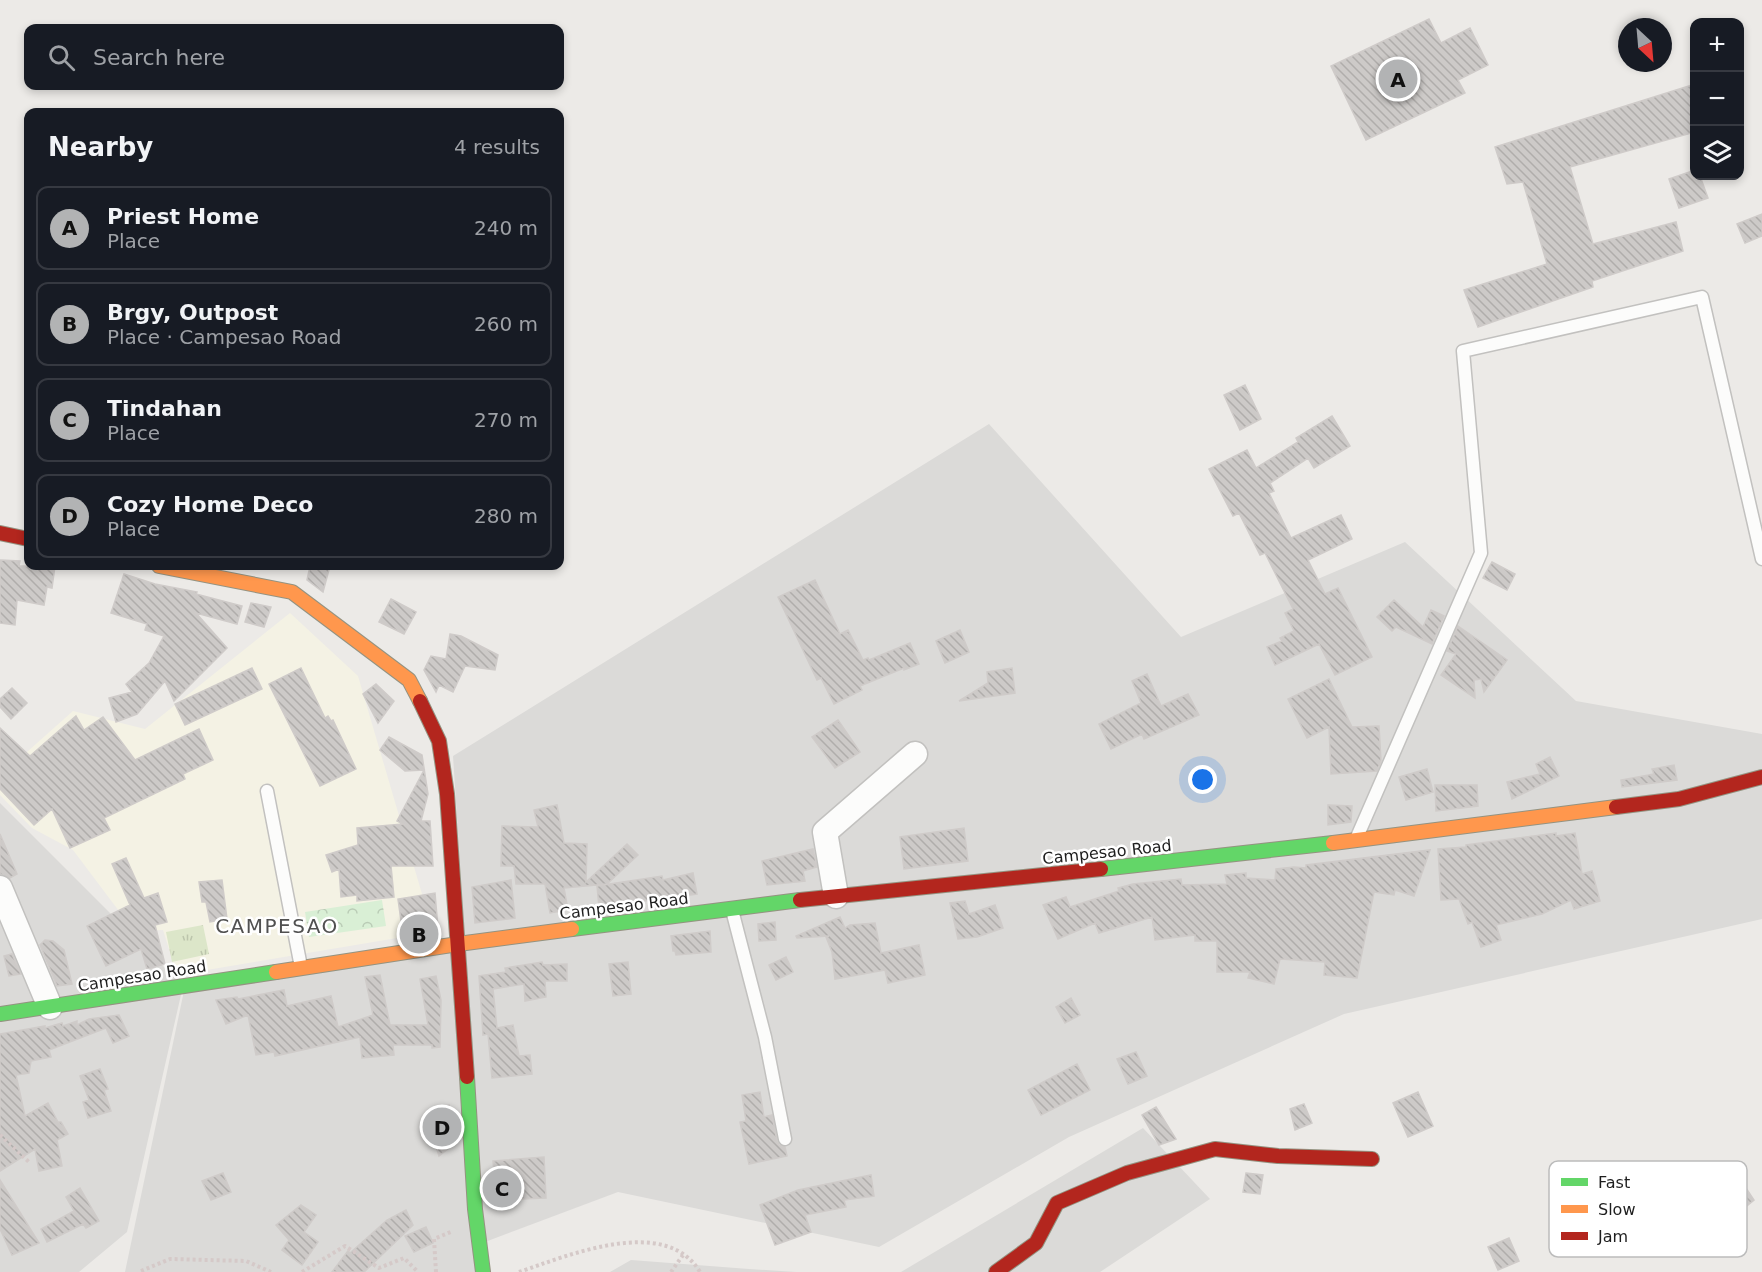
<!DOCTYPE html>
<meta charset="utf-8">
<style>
body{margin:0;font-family:"DejaVu Sans",sans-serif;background:#20242c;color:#f1f3f6}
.controls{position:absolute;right:18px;top:18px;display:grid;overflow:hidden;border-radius:12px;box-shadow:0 3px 9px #0003}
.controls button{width:54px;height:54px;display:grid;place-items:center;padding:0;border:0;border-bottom:2px solid #363941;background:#171b24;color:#f1f3f6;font:30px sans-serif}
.compass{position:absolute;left:1618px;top:18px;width:54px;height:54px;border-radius:50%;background:#171b24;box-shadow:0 3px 9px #0003;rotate:154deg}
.you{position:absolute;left:1203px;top:780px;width:21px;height:21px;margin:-15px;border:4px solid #fff;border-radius:50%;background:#1a73e8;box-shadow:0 0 0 9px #1a73e833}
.badge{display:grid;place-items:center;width:39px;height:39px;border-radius:50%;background:#b2b3b4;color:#111;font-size:20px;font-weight:700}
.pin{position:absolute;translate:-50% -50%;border:3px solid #fff;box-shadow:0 2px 6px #0006}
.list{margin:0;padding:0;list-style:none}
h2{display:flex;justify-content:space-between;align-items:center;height:78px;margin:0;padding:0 24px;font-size:26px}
h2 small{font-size:20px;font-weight:400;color:#9ea1a6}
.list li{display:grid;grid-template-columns:39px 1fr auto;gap:18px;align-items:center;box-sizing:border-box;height:84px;margin:0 12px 12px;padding:0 12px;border:2px solid #363941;border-radius:12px}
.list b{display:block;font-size:22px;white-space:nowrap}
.list p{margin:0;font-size:20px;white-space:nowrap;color:#9ea1a6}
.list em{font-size:20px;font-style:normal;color:#9ea1a6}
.icon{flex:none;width:33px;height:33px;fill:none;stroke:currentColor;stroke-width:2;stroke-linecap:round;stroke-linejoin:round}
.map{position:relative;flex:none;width:1762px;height:1272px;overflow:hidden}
.search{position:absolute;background:#171b24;box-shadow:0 3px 9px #0003;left:24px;top:24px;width:540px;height:66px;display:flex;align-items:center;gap:15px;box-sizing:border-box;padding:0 21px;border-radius:12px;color:#9ea1a6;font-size:22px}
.panel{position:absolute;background:#171b24;box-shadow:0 3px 9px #0003;left:24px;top:108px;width:540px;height:462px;border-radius:12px}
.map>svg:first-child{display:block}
.residential{fill:#dbdad8}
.education{fill:#f4f2e4}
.grass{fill:url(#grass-tufts)}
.park{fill:url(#park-crowns)}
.building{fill:url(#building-back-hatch);stroke:#cfcbc9;stroke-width:1.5}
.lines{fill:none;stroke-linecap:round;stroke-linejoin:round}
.lane-casing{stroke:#c2c1bf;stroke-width:15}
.street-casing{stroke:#c2c1bf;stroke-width:27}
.fast-casing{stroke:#949381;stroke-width:16}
.slow-casing{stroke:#949381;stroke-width:16}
.jam-casing{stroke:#949381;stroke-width:16}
.path{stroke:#d5c9c8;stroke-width:4;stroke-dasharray:3 3;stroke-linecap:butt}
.lane{stroke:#fcfcfb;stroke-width:12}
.street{stroke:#fcfcfb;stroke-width:24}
.fast{stroke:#63d668;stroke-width:14}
.slow{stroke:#ff974d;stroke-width:14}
.jam{stroke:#b3261e;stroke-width:14}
.labels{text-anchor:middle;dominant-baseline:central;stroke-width:5;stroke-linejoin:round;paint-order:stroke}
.street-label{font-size:16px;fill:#1e1e1e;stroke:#fff}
.quarter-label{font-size:20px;letter-spacing:1.5px;fill:#515151;stroke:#fff}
.key{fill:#fff;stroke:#bcbcbc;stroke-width:1.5}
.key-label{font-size:16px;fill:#1e1e1e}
</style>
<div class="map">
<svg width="1762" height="1272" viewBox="0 0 1762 1272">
<defs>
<pattern id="grass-tufts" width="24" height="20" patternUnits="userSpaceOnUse" patternTransform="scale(1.5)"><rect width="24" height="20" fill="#dce6c9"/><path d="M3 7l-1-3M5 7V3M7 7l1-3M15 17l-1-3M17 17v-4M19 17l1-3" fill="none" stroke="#bcc5ac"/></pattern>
<pattern id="park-crowns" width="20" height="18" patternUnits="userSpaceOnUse" patternTransform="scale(1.5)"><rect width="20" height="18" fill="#d9efd5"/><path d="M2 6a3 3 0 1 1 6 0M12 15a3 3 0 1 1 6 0" fill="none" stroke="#baccb6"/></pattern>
<pattern id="building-back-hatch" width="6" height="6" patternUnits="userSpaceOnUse" patternTransform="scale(1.5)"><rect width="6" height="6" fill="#cdcac8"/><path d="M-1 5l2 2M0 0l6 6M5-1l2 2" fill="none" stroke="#b0adab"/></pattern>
</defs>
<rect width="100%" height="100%" fill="#eceae7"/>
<!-- residential -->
<path class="residential" d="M989 424 1181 637 1405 542 1576 701 1762 734V919L1344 1014 1069 1137 879 1247 618 1192 485 1242 453 756Z
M0 803 183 986 127 1232 79 1272H0Z
M458 944 480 1272H125L185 986Z
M1143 1128 1210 1199 1100 1272H901Z
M631 1260 749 1269 796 1272H610Z"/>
<!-- education -->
<path class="education" d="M290 613 358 676 422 894 421 934 177 975 163 930 134 931 73 850 32 828 0 795V776L73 711 145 729Z"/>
<!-- grass -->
<path class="grass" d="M203 925 209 954 172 962 166 932Z"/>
<!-- park -->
<path class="park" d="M382 900 386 926 309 937 305 912Z"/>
<!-- building -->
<path class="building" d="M1429 19 1441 43 1470 28 1488 65 1458 80 1465 93 1366 140 1331 66Z
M1695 84V132L1570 167 1593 244 1676 222 1683 251 1592 281 1593 287 1478 327 1464 290 1547 264 1523 182 1507 184 1495 147Z
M1695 170V176H1700L1708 198 1679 208 1669 179Z
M1762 214V236L1745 243 1737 224Z
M1245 385 1261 419 1240 430 1224 395Z
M1332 416 1350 446 1314 468 1308 458 1270 483 1274 491 1269 493 1291 538 1341 515 1352 539 1308 560 1325 594 1338 588 1372 657 1335 675 1319 644 1275 665 1267 647 1282 641 1280 638 1294 631 1285 613 1293 609 1265 553 1260 555 1239 513 1233 516 1209 469 1247 450 1256 468 1298 442 1296 438Z
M0 560 20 561 19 566H55L52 588 47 587 44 605 17 600 15 625 0 623Z
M1492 562 1515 574 1507 590 1483 578Z
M310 566H330L323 592 307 580Z
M124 574 155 584 197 592 196 594 242 606 237 624 196 613 227 648 174 701 165 681 137 714 116 722 109 698 132 692 126 684 149 663 164 636 145 630 147 624 111 613Z
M815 580 840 634 848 630 863 660 868 658 869 660 910 643 919 664 904 670V668L860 686 862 690 834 704 821 678 817 680 778 597Z
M391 599 416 612 404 634 379 622Z
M1394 600 1423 627 1431 610 1444 616 1432 644 1396 627 1392 631 1377 617Z
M251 603 271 607 264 627 245 622Z
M1458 626 1507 660 1484 692 1481 679 1474 680 1475 698 1441 675 1456 654 1447 651Z
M960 630 969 652 945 663 936 641Z
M450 634 461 636 498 655 495 670 465 666 453 692 439 685 436 692 424 670 431 656 446 659Z
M252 668 262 689 185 725 175 704Z
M301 668 325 718 328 716 331 721 333 720 356 769 320 786 269 684Z
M1012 668 1015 693 959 701 988 683 987 672Z
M1147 674 1161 706 1188 694 1199 715 1144 739 1142 734 1111 749 1099 724 1141 703 1132 681Z
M1329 679 1352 727 1379 726 1381 761 1377 771 1331 774 1329 727 1307 738 1288 699Z
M376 684 394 701 378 723 363 694Z
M12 688 27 703 11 719 0 707V699Z
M76 716 84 730 103 717 135 760 199 729 213 760 183 774 185 779 104 818 110 830 70 848 52 809 34 825 0 789V728L30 756Z
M838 720 860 752 835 768 812 737Z
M389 737 422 755 428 794 421 821H430L433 866H391L394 897 357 901V895L341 897 339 869 332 872 326 855 358 845 357 828 403 824 397 821 424 770 405 771 380 750Z
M1550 757 1559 776 1512 799 1507 782 1540 774 1536 764Z
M1674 765 1677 780 1622 787 1621 780 1654 774 1652 769Z
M1427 769 1433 792 1406 800 1399 777Z
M1435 785H1477L1478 806 1436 811Z
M557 805 564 843 587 844 586 882 627 844 638 855 607 884 564 888 568 910 550 913 545 884H516L514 866H501L502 826 538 827 534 810Z
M1328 805 1352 806 1351 822 1328 825Z
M964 828 968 861 904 869 900 837Z
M1556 833V836L1575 833 1582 874 1592 871 1600 901 1574 909 1571 900 1542 914 1496 925 1501 940 1481 947 1472 922 1468 924 1459 899 1441 900 1438 849 1466 847V845Z
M0 834 17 874 10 878 0 874Z
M813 849 817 867 803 871 805 881 767 885 762 861Z
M1430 850 1414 896 1395 890 1394 895 1374 892 1357 978 1324 975 1325 962 1280 959 1274 984 1248 978 1250 972H1217V941H1195V935L1155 940 1152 917 1099 933 1095 923 1058 939 1043 905 1066 897 1070 907 1119 891 1118 888 1133 884 1181 879 1182 885 1227 884 1225 875 1246 873V878L1275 880 1276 869 1294 867 1306 868V865Z
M126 858 144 898 158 893 167 922 155 925 165 964 147 969 141 949 106 966 87 926 130 905 112 864Z
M693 873 697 894 599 907 597 886 662 876 663 880Z
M222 880 227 919 210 922 206 902H202L199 882Z
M511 880 515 918 475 923 472 887Z
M435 893 438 928 405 933 404 927 402 928 398 899Z
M965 901 969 914 995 905 1003 928 977 937 958 939 950 903Z
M840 917 845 928 850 925 875 923 881 953 919 945 925 975 888 983 885 970 835 979 832 952 826 937 829 936 797 938 796 936Z
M775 922 776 940 759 941 758 924Z
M710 931 711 952 676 955 675 951H673L671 936Z
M45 940 53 941 64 950 72 984 57 986 40 945Z
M12 954 21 974 9 976 4 956Z
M786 957 793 972 776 980 769 965Z
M542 962 543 965 567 964V981H545L546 997 525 1001 524 984 493 989 497 1028 513 1025 519 1056 530 1055 532 1074 492 1078 488 1034 483 1035 479 976 506 972 505 968Z
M628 962 631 994 613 996 609 964Z
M380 975 390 1025H428L420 979 436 976 441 1000 440 1047 432 1048V1045H393L394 1055 362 1058 360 1037 275 1056 274 1052 256 1055 248 1015 226 1024 216 1000 237 997 238 999 284 990 287 1006 331 996 338 1027 373 1015 365 977Z
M1071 998 1080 1015 1065 1023 1056 1007Z
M119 1015 129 1036 113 1043 106 1028 49 1050 51 1057 31 1061 29 1073 16 1075 25 1116 48 1103 58 1122H61L68 1134 57 1140 62 1166 39 1171 35 1149 0 1171V1034L45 1026V1028L62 1023 63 1026 77 1021V1025L89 1019Z
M1136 1052 1147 1076 1128 1084 1117 1059Z
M1077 1064 1090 1090 1041 1115 1028 1090Z
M100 1069 108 1089 104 1090 111 1111 88 1118 83 1102 89 1100 80 1076Z
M760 1092 764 1117 772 1115 777 1141 779 1145 785 1147 787 1156 749 1164 740 1122 746 1121 742 1095Z
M1418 1092 1433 1126 1408 1137 1393 1103Z
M1304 1104 1312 1123 1295 1130 1290 1109Z
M449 1105 453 1145 439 1156 426 1113Z
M1156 1107 1176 1139 1159 1145 1142 1115Z
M544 1157 546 1198 497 1200 493 1161Z
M223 1173 231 1192 211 1200 202 1181Z
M1246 1173 1263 1175 1260 1194 1243 1192Z
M871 1175 874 1196 844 1200 846 1207 805 1215 811 1232 775 1245 760 1205 798 1190Z
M1740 1179 1754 1200 1731 1219 1718 1202Z
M0 1180 39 1243 12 1255 0 1229Z
M80 1188 99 1221 86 1228 83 1224 47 1242 41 1229 74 1211 66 1197Z
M301 1205 316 1215 304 1232 318 1242 302 1265 282 1250 289 1240 276 1225Z
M406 1210 413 1225 364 1272H332L348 1251 350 1253 387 1220Z
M426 1227 433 1243 414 1252 405 1236Z
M1509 1238 1519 1261 1498 1270 1488 1247Z"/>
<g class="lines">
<defs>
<path id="lane" d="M267 791 301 967
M1357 837 1481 553 1463 351 1702 297 1762 559
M732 910 765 1037 785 1139"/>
<path id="street" d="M0 888 50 1007
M836 896 825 832 915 754"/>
<path id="fast" d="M1101 869 1333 843
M572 929 800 900
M0 1014 276 972
M467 1077 475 1209 483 1272"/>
<path id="slow" d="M159 566 292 592 409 680 420 701
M1333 843 1616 807
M276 972 458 944 572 929"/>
<path id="jam" d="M0 533 28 539
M420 701 439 741 447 794 467 1077
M1616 807 1679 799 1762 777
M800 900 1101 869
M996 1272 1036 1243 1057 1203 1127 1173 1215 1149 1278 1156 1372 1159"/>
</defs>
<!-- lane casing -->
<use href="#lane" class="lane-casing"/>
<!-- street casing -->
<use href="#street" class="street-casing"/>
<!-- fast casing -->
<use href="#fast" class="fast-casing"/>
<!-- slow casing -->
<use href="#slow" class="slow-casing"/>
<!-- jam casing -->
<use href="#jam" class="jam-casing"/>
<!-- path -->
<path class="path" d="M0 1135 30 1163
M141 1271 170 1259 246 1261 271 1272
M302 1272 345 1246 379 1268 404 1258 418 1272
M436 1272 434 1239 453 1231
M519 1272C567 1256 665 1214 700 1272
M671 1272 683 1255"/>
<!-- lane -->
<use href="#lane" class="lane"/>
<!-- street -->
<use href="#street" class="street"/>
<!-- fast -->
<use href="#fast" class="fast"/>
<!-- slow -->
<use href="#slow" class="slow"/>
<!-- jam -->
<use href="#jam" class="jam"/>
</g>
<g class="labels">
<!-- street labels -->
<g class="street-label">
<text transform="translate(1107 852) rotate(-6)">Campesao Road</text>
<text transform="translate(624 906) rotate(-7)">Campesao Road</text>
<text transform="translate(142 976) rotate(-9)">Campesao Road</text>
</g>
<!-- quarter labels -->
<g class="quarter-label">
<text x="277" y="926">CAMPESAO</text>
</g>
</g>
<!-- legend -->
<rect x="1549" y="1161" width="198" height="96" rx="9" class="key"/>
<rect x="1561" y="1178" width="27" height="8" fill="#63d668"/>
<rect x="1561" y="1205" width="27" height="8" fill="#ff974d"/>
<rect x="1561" y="1232" width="27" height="8" fill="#b3261e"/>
<g class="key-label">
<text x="1598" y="1188">Fast</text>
<text x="1598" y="1215">Slow</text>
<text x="1598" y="1242">Jam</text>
</g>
</svg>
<div class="controls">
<button>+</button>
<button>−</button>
<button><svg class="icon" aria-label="layers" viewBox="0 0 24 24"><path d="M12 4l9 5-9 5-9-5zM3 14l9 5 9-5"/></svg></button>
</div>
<svg class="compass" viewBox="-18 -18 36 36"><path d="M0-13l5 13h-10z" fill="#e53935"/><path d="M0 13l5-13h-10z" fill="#9ea1a6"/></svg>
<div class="you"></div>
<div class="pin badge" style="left:1398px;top:79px">A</div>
<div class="pin badge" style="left:419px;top:934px">B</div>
<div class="pin badge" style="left:502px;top:1188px">C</div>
<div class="pin badge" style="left:442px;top:1127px">D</div>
<div class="search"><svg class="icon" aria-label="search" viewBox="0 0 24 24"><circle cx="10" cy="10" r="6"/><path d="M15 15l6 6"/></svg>Search here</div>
<section class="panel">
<h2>Nearby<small>4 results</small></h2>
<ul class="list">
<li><span class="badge">A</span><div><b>Priest Home</b><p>Place</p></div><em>240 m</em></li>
<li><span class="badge">B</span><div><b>Brgy, Outpost</b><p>Place · Campesao Road</p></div><em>260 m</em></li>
<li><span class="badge">C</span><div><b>Tindahan</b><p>Place</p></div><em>270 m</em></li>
<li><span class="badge">D</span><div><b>Cozy Home Deco</b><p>Place</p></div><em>280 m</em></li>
</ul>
</section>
</div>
